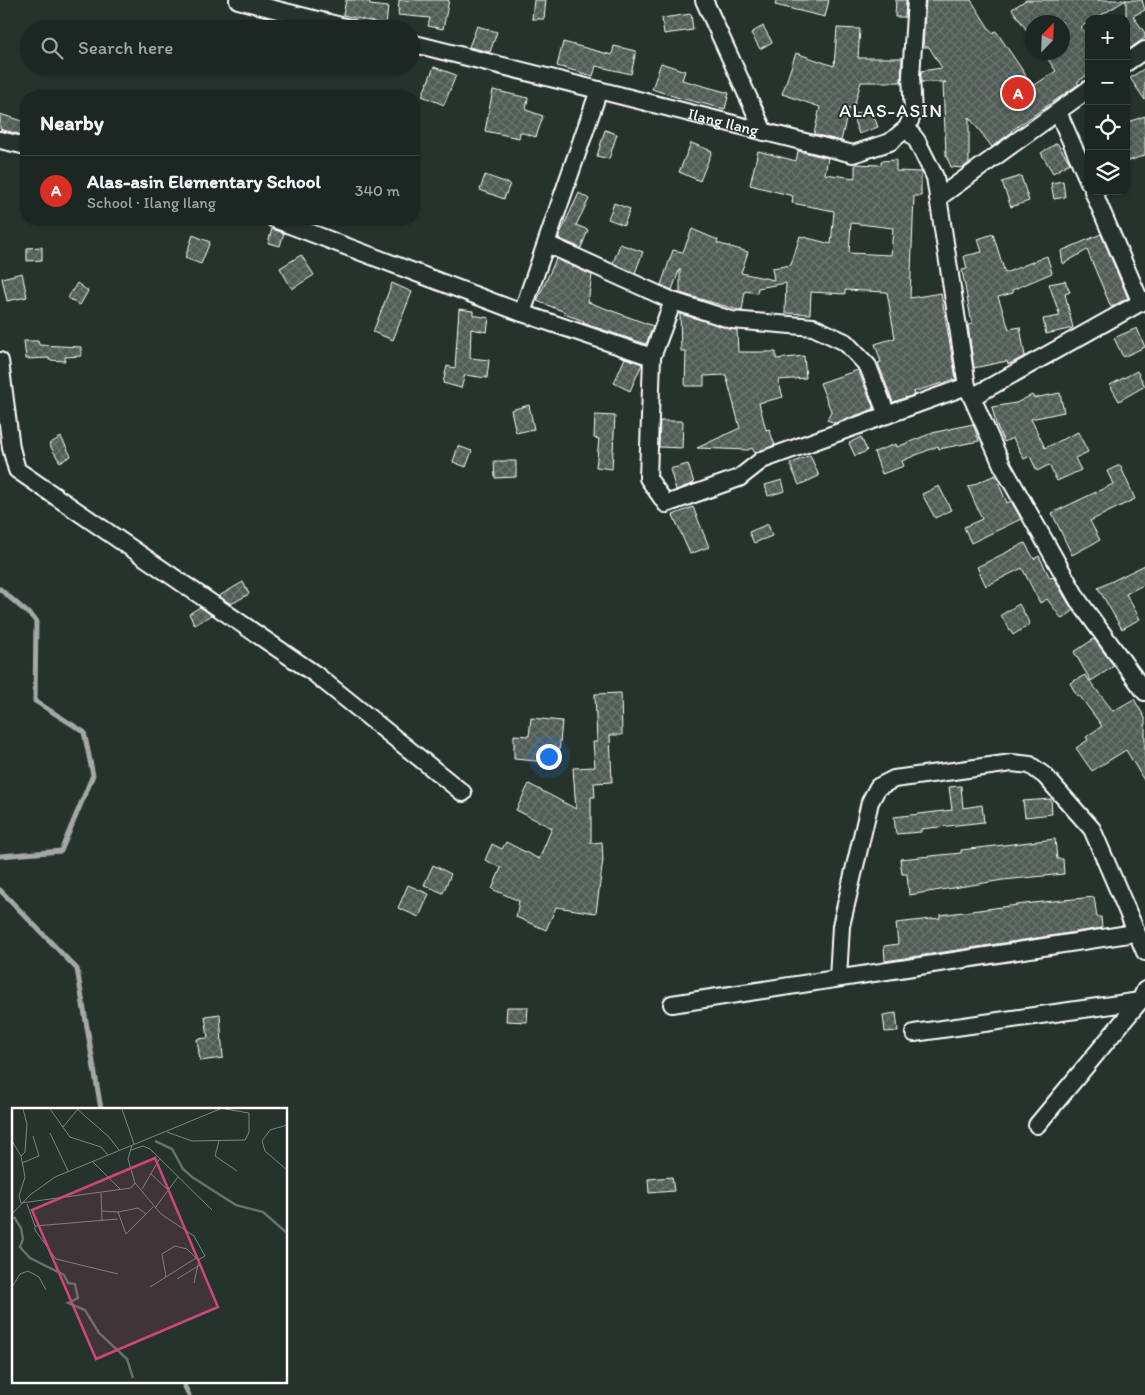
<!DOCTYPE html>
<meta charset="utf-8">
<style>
body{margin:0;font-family:Itim,sans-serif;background:#29322f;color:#f1f3f6}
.controls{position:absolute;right:15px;top:15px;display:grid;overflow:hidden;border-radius:10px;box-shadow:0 1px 4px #0004}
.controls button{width:45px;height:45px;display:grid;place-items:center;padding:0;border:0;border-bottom:1px solid #3a4340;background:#1c2622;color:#f1f3f6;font:25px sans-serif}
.compass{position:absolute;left:1025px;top:15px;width:45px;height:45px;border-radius:50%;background:#1c2622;box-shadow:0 1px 4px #0004;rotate:23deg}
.you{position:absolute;left:548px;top:756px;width:18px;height:18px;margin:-12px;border:4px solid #fff;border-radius:50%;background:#1a73e8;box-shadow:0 0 0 8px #1a73e833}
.badge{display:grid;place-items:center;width:32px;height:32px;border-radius:50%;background:#d93025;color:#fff;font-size:16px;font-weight:700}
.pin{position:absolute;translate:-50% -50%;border:2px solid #fff;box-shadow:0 1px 5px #0006}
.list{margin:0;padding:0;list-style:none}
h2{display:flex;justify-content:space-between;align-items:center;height:65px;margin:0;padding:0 20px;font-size:21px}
h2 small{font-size:16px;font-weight:400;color:#a0a5a5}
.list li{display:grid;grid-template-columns:32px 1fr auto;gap:15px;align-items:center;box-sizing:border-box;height:70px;padding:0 20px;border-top:1px solid #3a4340}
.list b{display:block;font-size:19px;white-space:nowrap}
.list p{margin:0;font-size:16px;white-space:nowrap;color:#a0a5a5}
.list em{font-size:16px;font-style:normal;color:#a0a5a5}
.icon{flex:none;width:28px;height:28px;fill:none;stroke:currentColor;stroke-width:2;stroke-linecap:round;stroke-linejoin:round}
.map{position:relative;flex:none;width:1145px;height:1395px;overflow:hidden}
.search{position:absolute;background:#1c2622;box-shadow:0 1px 4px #0004;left:20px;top:20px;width:400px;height:55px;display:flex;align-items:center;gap:12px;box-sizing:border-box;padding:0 18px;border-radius:28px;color:#a0a5a5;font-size:19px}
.panel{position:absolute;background:#1c2622;box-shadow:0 1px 4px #0004;left:20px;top:90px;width:400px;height:135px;border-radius:20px}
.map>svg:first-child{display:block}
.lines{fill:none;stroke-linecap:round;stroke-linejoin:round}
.stream{stroke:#a4a9a7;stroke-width:5}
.building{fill:url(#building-cross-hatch);stroke:#fff;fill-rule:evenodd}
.minor-casing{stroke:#fff;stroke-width:20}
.minor{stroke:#26332d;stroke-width:16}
.labels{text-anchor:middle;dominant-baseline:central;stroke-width:4;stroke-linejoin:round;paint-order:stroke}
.street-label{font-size:16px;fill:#fff;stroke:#26332d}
.quarter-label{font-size:19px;letter-spacing:1px;fill:#fff;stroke:#26332d}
.inset-river{fill:none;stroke:#67706c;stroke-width:2.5}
.inset-road{fill:none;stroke:#7d8581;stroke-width:1}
.view{fill:#ce467c;fill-opacity:0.15;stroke:#ce467c;stroke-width:2.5}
.inset-edge{fill:none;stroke:#fff;stroke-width:2.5}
</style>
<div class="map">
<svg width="1145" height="1395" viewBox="0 0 1145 1395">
<defs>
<pattern id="building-cross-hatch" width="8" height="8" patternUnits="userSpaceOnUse" patternTransform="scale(1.25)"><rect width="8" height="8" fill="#515c57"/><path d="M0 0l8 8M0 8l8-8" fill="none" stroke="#6b7470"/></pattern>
</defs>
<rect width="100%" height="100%" fill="#26332d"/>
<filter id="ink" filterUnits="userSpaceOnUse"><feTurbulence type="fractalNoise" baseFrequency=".02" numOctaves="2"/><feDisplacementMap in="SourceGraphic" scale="10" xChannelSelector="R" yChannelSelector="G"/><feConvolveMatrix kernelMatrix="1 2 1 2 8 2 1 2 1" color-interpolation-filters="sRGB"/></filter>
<g filter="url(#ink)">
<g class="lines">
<!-- stream -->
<path class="stream" d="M0 589 36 620 35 701 84 732 93 775 61 851 0 856
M0 890 77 969 101 1109
M182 1381 189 1395"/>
</g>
<!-- building -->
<path class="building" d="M346 0H358L370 2V5L388 7 386 25 343 15Z
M399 0H449L443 29 428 26 430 18 398 15Z
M534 0H546L544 19H532Z
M776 0H829L825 17 775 5Z
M896 0H906L905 17H895Z
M926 0H971L992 33 996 31 1033 86 1056 71 1043 52H1062V22H1032V38L1012 9 1026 0H1142L1145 10 1133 16 1145 33V38L1126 51V0L1095 19H1089V22L1081 27 1089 38V74L1077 82 1079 84 1011 131 1012 132 992 147 969 117V163L963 168 951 167 946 155 943 83 946 82H921V71L942 68 929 47H923Z
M691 14 693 30 664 34 662 18Z
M477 26 497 32 490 52 469 47Z
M763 26 772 42 760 49 751 33Z
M837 28 860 29 858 58H902L901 82H861L852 113 849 107 841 141 814 134 820 107 782 94 796 53 834 66Z
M563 42 612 55 614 46 636 51 631 74 596 66 593 76 557 66Z
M661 63 685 71 682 80 729 93 725 109 676 97 652 89Z
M434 67 456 75 444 105 422 96Z
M1145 68V100L1130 78Z
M493 90 528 98 526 110 543 116 536 137 520 132 519 138 485 131Z
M871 109 878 127 859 134 852 115Z
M0 114 26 122V136L0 129Z
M1145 116V155L1126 162V123Z
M605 130 617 134 609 159 597 156Z
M691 143 712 151 700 181 679 172Z
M1057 143 1070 163 1053 173 1041 153Z
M758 151 796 161 798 151 828 158 825 174 855 178V164L881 165V161L896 160V171L921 172V196H914L910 298 941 293 956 379 913 392 914 395 893 402 878 363 881 362 875 344 895 338 887 292 845 290V294L811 292 810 314 785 313 786 283 758 288 757 293 745 291 742 311 680 293V268L672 290 661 285 673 250 683 252 692 229 718 240 717 243 748 252 741 273 774 280 772 268 791 265 800 236 831 244 834 211 792 203 793 196 750 185ZM851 223 893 228 891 255 849 253Z
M485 175 510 184 504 199 480 190Z
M1021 176 1029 201 1011 207 1002 182Z
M1063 181 1065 197 1054 199 1051 183Z
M579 193 589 199 576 225 588 230 581 248 558 238Z
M614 203 630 209 624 225 608 219Z
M272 229 284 233 280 246 268 243Z
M993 234 1005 273 1047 256 1052 273 1012 290 1013 293 998 297 1009 329 1020 327 1025 356 1011 363 1008 364 1007 361 974 368 968 325 972 324 962 270 967 269 964 256 982 252 978 239Z
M1101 234 1128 298 1111 307 1087 250 1063 264 1061 251Z
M193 235 210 242 201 264 185 258Z
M620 244 643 252 635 273 613 263Z
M42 247V260L27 261V248Z
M301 255 314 275 292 289 280 268Z
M556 259 592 275 588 302 653 326 646 344 583 323 584 321 564 314 565 312 537 301Z
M22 273 27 297 7 301 2 278Z
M1065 281 1070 292 1065 294 1073 328 1046 334 1043 319 1060 316 1049 284Z
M77 283 88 291 80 305 68 298Z
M392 283 412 292 393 340 373 332Z
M459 309 473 311V315L489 318 487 332 471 329 470 358 489 360 487 378 465 375 461 388 443 383 447 366 455 368Z
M680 314 737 330 738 352H776V359L804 356 806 378 778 380 783 397 759 403 766 430 769 429 775 445 755 453 752 448 748 450 697 448 740 428 726 375 704 376V386H685L686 351H681Z
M1137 328 1145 347 1123 357 1114 338Z
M24 341H38L39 345 81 347V356L65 357V361L49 360V358L26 359Z
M625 358 642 364 630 391 614 383Z
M858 370 874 409 835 423 827 420 831 411 820 383Z
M1137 371 1145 386 1119 401 1110 385Z
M1060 393 1064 412 1031 419 1045 448 1078 432 1088 452 1075 458 1081 470 1057 481 1049 465 1037 471 1030 456 1024 459 1013 438 1004 442 996 424 992 407 1016 403 1032 395 1034 398Z
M529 405 534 429 516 433 511 410Z
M595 415 615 416 612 469 596 467 599 439 594 438Z
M660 421H683L682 448 659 447Z
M973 424 979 441 939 449 938 446 902 461 904 466 882 474 874 452 896 444 897 447 932 433Z
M61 437 71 456 60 462 49 444Z
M861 437 867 451 855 456 849 443Z
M458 446 472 451 466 467 453 462Z
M810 455 819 476 799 485 790 464Z
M494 461H516V477L495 478Z
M688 464 694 483 676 490 670 469Z
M1120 465 1135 499 1090 521 1100 540 1072 555 1052 513 1113 484 1107 471Z
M995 475 1007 503 1011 501 1021 519 971 543 964 527 982 519 968 487Z
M782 480 785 491 768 496 765 485Z
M939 486 951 510 935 518 922 494Z
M693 507 709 547 690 554 673 515Z
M768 524 772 536 754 543 749 532Z
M1025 543 1034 559 1039 556 1050 578 1053 577 1073 611 1062 619 1047 599 1040 603 1022 568 986 586 977 567Z
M1145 565V584L1126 594 1140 619 1122 629 1098 588Z
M243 582 249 594 231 604 219 596Z
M1019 604 1030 624 1013 635 1001 615Z
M200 607 211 615 195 625 189 614Z
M1094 639 1114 666 1091 681 1074 652Z
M1085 675 1113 711 1134 699 1145 718V782L1126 750 1092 771 1076 748 1088 740 1086 737 1102 726 1079 695 1077 696 1070 683Z
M621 693 622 735H610L612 782 594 783 595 797H591V843L602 842 603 860 596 913 556 907 546 930 516 917 519 901 492 889 501 868 485 860 492 844 502 849 506 842 539 859 552 828 516 810 529 784 576 809 573 768 595 767 593 742H597L595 694Z
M531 718 562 721 558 763 514 759V735L529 736Z
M961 786 963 808 982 805 984 822 921 829V832L896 834 894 817 952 810 949 787Z
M1051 799 1052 814 1025 817 1023 801Z
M1055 839 1057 859H1063L1064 874 1003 880 909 895 907 874H902L900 859 961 853V850Z
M433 865 451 874 443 893 424 885Z
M408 885 429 894 419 917 398 908Z
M1094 897 1097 917H1101L1102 928 885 961 884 946 898 944 896 923 940 918V915L1033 903Z
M507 1007H528L527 1022 506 1021Z
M896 1013 898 1031 885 1032 883 1015Z
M220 1014 223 1058 200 1061 197 1039 208 1038 205 1016Z
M672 1177 674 1191 649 1193 648 1179Z"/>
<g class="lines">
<defs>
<g id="minor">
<path d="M238 0 353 29"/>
<path d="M704 0 764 132"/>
<path id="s1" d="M411 43 853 154 890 142 907 128 913 113 911 76 916 0"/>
<path d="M1126 63 1145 50"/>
<path d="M1058 112 1089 182"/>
<path d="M907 128 917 141 935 177 967 386 1002 465 1078 600 1145 692"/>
<path d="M0 140 26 146"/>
<path d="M1093 191 1141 303"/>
<path d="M938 198 1089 89"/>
<path d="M274 219 522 313 652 357"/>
<path d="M547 244 673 301 652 357 648 478 666 504 739 478 762 460 967 386"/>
<path d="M673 301 732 320 813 327 845 342 868 366 887 415"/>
<path d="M522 313 599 90"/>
<path d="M0 361 11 448 17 470 315 674 463 793"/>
<path d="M972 397 1145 300"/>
<path d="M838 978 841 926 870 802 878 787 894 779 1012 763 1030 765 1045 776 1092 829 1145 952"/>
<path d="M672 1004 1135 933"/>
<path d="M914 1033 1140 1001"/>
<path d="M1037 1125 1140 1001 1145 990"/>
</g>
</defs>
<!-- minor casing -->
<use href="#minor" class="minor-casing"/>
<!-- minor -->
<use href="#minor" class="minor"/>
</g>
</g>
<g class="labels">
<!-- street labels -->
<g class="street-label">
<text stroke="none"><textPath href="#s1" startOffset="322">Ilang Ilang</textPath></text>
</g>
<!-- quarter labels -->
<g class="quarter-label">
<text x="891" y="110">ALAS-ASIN</text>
</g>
</g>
<!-- overview -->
<g transform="translate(12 1108)">
<rect width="275" height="275" fill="#26332d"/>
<path class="inset-river" d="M143 33 160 41 171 61 180 69 224 97 251 104 275 125M2 109 9 120 11 131 8 139 18 150 52 167 56 175 63 176 66 190 56 195 73 202 87 225 115 251 121 270"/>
<path class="inset-road" d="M11 1 15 16 13 44 9 48 13 69 7 88 9 95 119 80 123 75 116 51 120 37M38 1 58 29 89 39 96 47M65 1 97 29 107 42M110 1 122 36M275 17 258 22 250 33 253 43 275 62M51 19 66 1M155 24 180 33 233 32 237 24V5L213 1M38 25 56 63M0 33 9 48M207 33 203 48 225 63M119 42 131 38 138 41 200 102M81 54 108 81M10 55 27 48 21 28M139 66 156 82M123 75 149 106 182 128 193 148 186 152 175 141 163 138 150 146 154 169M130 81 148 50M89 85 90 112M15 96 23 118 106 111M143 100 166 69M90 103 106 104 114 126 141 99M106 104 126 100 134 106M0 106 18 87 43 69 208 1M23 118V122L44 151 106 166M165 171 188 157M182 175 187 152M0 179 8 166 16 163 27 169 34 182M138 179 184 150"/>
<path class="view" d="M143 50 206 199 84 251 20 102Z"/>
<rect width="275" height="275" class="inset-edge"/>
</g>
</svg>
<div class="controls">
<button>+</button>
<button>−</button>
<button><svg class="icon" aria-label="locate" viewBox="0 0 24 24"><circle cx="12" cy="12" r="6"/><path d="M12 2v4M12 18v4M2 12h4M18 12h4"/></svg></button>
<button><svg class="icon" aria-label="layers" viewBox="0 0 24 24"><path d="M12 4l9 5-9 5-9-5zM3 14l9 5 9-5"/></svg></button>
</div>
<svg class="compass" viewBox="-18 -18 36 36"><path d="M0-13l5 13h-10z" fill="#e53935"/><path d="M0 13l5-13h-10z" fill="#a0a5a5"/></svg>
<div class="you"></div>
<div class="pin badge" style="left:1018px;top:93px">A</div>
<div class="search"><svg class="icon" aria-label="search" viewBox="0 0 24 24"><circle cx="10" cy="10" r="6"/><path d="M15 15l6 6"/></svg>Search here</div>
<section class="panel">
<h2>Nearby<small></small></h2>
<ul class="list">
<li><span class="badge">A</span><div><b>Alas-asin Elementary School</b><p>School · Ilang Ilang</p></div><em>340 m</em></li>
</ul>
</section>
</div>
